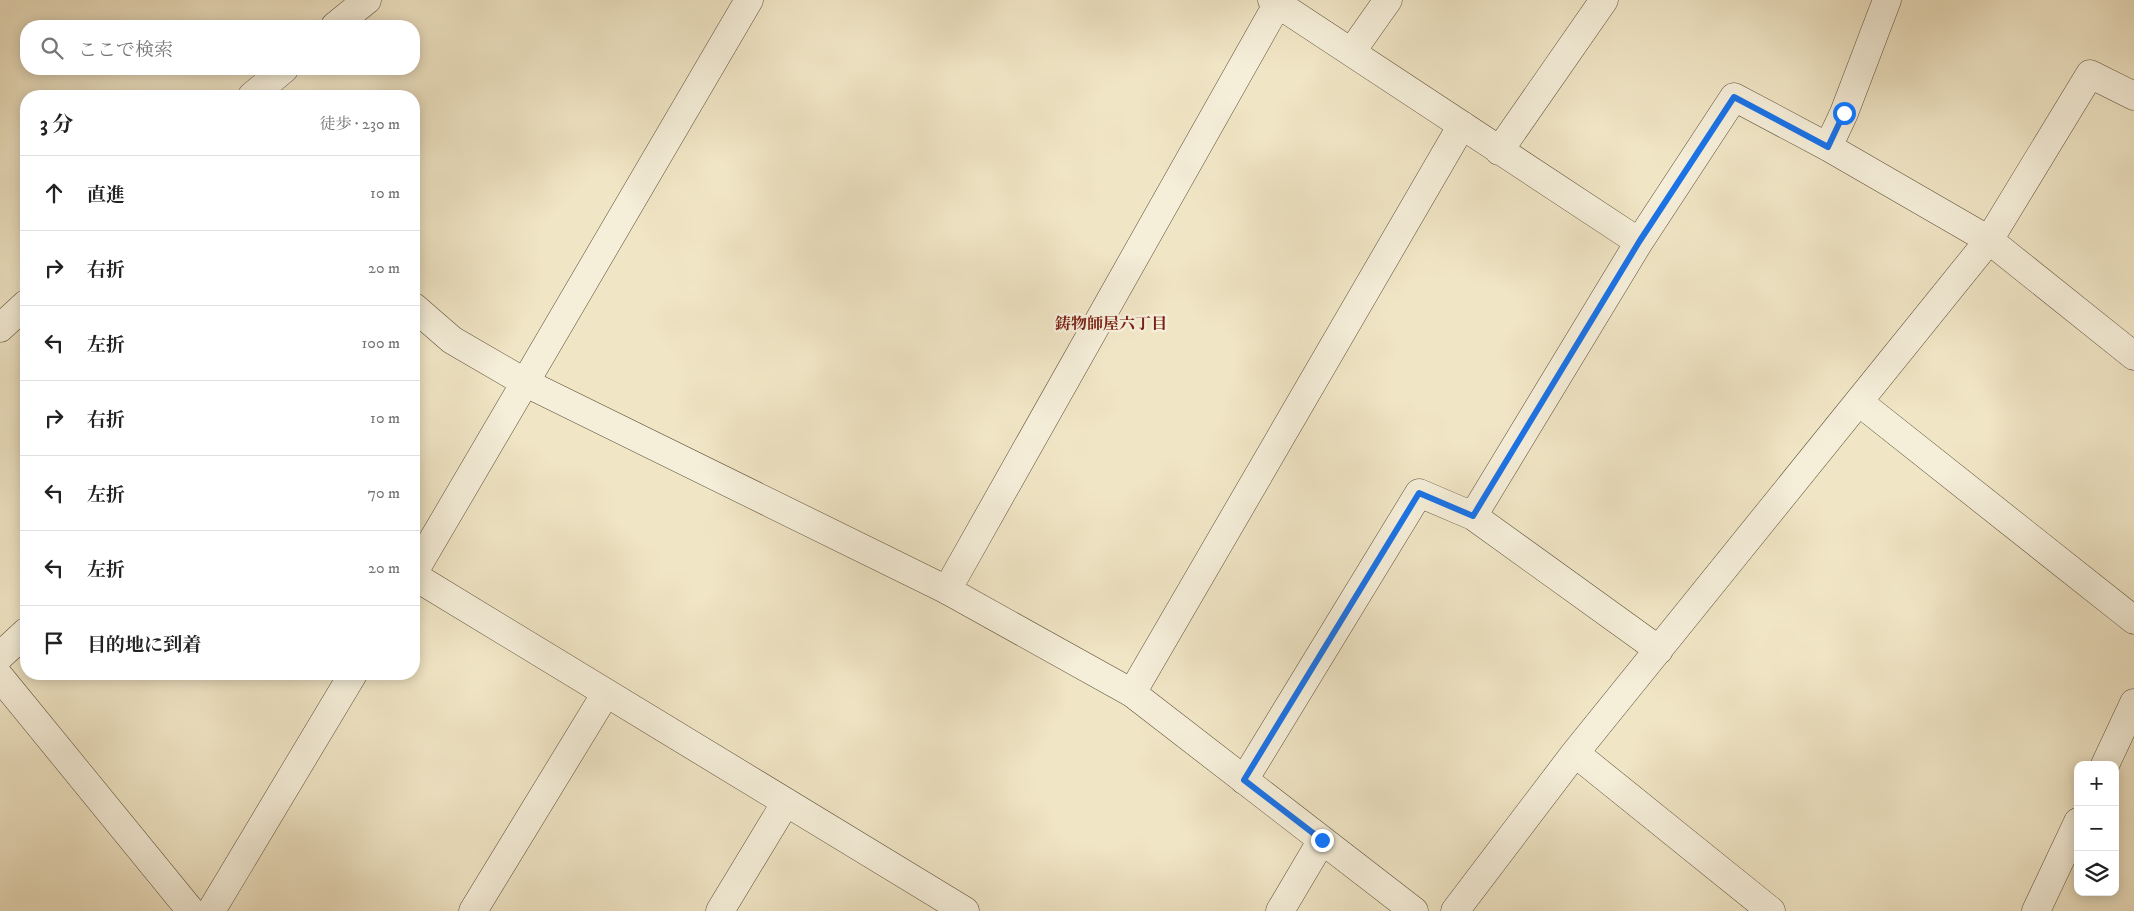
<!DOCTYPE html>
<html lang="ja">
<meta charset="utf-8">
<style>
body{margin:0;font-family:"IM FELL DW Pica","Noto Serif JP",serif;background:#f6f6f6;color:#222}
.controls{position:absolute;right:15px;bottom:15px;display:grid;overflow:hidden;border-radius:10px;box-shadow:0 2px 12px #0003}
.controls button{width:45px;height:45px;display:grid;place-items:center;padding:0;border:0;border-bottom:1px solid #e0e0e0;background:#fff;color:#222;font:25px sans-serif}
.stop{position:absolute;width:15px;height:15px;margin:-11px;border:4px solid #1a73e8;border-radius:50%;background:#fff}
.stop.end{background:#1a73e8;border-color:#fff;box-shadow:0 1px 5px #0008}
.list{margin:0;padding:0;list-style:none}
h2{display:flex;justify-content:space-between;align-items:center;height:65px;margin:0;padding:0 20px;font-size:21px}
h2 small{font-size:16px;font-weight:400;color:#767676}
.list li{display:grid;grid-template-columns:32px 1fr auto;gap:15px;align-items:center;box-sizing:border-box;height:75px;padding:0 20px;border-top:1px solid #e0e0e0}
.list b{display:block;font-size:19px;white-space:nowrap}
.list em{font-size:16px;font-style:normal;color:#767676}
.icon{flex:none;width:28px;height:28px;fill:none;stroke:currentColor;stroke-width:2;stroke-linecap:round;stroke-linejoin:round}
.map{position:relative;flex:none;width:2134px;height:911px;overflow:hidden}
.search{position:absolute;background:#fff;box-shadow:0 2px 12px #0003;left:20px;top:20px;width:400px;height:55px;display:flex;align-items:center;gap:12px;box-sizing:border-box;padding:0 18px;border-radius:20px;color:#767676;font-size:19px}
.panel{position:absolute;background:#fff;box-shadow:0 2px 12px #0003;left:20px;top:90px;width:400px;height:590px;border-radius:20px}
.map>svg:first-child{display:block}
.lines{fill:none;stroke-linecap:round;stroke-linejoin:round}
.minor-casing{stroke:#5c4e37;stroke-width:29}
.tertiary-casing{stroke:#5c4e37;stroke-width:29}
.minor{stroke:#f5eed9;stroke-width:28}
.tertiary{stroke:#f5eed9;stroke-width:28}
.route{stroke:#1a73e8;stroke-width:6}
.labels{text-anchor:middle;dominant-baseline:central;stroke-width:5;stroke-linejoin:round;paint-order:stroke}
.neighbourhood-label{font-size:16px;font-weight:bold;fill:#7a1f14;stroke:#f5eed9}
</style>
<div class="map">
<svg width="2134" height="911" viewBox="0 0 2134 911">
<rect width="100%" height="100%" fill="#f0e5c5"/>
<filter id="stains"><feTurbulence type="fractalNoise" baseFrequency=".004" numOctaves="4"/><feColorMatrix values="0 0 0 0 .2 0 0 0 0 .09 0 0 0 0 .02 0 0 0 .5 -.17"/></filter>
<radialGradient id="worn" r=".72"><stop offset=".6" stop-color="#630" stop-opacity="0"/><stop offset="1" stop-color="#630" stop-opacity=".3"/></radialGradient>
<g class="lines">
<defs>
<path id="minor" d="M1272 0 1639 242
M1352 51 1388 0
M1828 147 1844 113 1887 0
M1499 151 1604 0
M1859 402 2134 620
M414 572 749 0
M414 576 965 911
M947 590 1278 3
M1659 650 1473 516 1639 242 1734 97 1828 147 1989 240 2134 356
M0 656 26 632
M0 677 191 911
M1132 693 1462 125
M1575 753 1771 911
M2105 765 2134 703
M1244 780 1419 493 1473 516
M211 911 353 674
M473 911 606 693
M720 911 786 802
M1455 911 1575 753 1989 240 2090 74 2134 96
M2036 911 2078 822"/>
<path id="tertiary" d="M335 26 367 0
M252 96 284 69
M414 307 452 340 526 383 947 590 1132 693 1414 911
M0 328 26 304
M1280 911 1322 840"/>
</defs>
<!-- minor casing -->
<use href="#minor" class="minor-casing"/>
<!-- tertiary casing -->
<use href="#tertiary" class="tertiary-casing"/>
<!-- minor -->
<use href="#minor" class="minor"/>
<!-- tertiary -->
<use href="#tertiary" class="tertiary"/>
</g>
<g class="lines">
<!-- route -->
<path class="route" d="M1322 840 1244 780 1419 493 1473 516 1639 242 1734 97 1828 147 1844 113"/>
</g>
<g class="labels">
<!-- neighbourhood labels -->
<g class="neighbourhood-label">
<text x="1111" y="324">鋳物師屋六丁目</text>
</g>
</g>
<rect width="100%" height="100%" filter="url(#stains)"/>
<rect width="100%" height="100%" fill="url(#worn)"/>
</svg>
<div class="controls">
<button>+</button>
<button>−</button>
<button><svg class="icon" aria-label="layers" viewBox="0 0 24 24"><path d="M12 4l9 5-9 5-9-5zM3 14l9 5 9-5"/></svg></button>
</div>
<div class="stop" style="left:1844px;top:113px"></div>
<div class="stop end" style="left:1322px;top:840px"></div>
<div class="search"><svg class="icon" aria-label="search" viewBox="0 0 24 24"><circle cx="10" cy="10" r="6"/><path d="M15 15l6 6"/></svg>ここで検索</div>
<section class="panel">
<h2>3 分<small>徒歩 · 230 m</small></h2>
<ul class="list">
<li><svg class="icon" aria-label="ahead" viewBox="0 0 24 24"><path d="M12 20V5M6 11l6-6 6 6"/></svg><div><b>直進</b></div><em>10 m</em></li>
<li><svg class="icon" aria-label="right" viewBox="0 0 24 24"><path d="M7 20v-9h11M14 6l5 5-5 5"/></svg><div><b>右折</b></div><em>20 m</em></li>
<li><svg class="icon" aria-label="left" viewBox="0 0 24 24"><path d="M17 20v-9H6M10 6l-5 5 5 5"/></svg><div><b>左折</b></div><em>100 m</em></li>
<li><svg class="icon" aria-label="right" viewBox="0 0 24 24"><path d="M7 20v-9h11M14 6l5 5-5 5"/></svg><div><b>右折</b></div><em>10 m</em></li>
<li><svg class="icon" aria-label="left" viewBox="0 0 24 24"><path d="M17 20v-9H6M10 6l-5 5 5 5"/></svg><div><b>左折</b></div><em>70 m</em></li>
<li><svg class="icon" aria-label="left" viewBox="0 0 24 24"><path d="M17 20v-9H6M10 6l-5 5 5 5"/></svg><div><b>左折</b></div><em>20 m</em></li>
<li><svg class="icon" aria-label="arrive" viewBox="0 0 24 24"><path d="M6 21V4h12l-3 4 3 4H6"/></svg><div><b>目的地に到着</b></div></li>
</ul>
</section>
</div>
